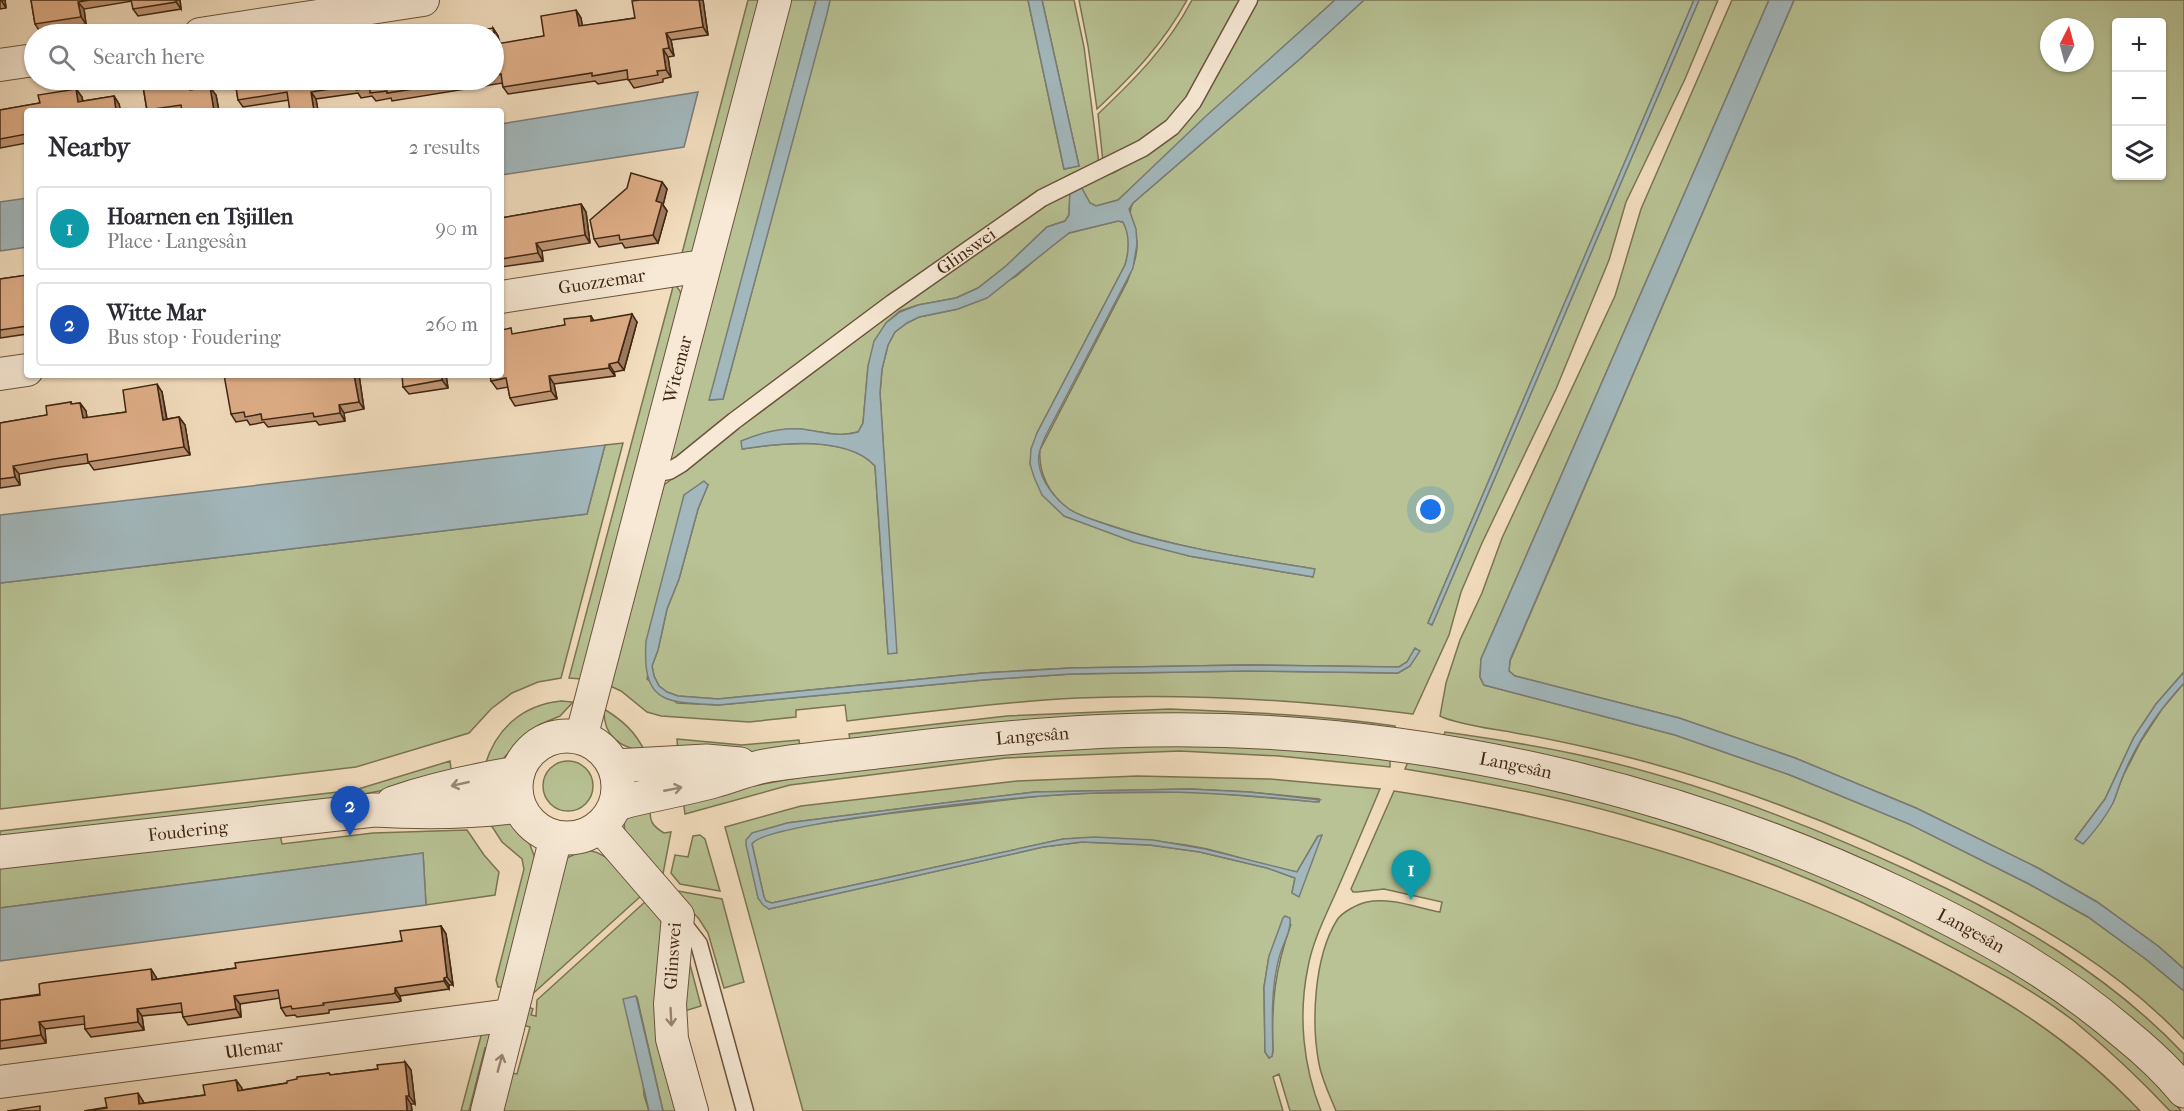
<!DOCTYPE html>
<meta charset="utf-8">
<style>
body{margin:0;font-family:"IM FELL French Canon",serif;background:#f2f2f3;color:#2b2b33}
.controls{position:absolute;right:18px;top:18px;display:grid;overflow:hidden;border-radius:6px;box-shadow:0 2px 4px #0004}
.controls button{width:54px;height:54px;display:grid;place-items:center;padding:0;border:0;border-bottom:2px solid #e1e1e2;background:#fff;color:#2b2b33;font:30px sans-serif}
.compass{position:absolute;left:2040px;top:18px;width:54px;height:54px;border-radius:50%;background:#fff;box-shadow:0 2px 4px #0004;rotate:6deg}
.you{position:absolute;left:1431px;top:510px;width:21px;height:21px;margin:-15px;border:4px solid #fff;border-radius:50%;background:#1a73e8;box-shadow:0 0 0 9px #1a73e833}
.badge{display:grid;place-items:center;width:39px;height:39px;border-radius:50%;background:#ea580c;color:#fff;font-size:20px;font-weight:700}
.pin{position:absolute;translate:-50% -50px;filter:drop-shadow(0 2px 3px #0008)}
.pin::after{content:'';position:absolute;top:32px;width:21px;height:18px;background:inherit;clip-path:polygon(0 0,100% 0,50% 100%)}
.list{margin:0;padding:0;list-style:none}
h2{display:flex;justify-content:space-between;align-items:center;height:78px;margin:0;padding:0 24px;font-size:26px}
h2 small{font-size:20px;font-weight:400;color:#7c7c81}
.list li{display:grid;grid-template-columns:39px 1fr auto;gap:18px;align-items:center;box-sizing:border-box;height:84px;margin:0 12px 12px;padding:0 12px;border:2px solid #e1e1e2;border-radius:6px}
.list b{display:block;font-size:22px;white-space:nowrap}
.list p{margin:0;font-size:20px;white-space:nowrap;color:#7c7c81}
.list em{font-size:20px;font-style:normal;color:#7c7c81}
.icon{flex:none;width:33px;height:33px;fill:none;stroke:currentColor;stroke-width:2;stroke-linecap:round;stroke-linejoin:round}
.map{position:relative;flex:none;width:2184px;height:1111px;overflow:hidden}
.search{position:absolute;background:#fff;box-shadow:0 2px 4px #0004;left:24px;top:24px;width:480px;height:66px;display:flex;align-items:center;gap:15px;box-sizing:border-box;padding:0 21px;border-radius:33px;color:#7c7c81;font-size:22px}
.panel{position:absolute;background:#fff;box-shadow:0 2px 4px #0004;left:24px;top:108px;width:480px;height:270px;border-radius:6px}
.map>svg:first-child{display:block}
.green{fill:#b8c294;stroke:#7b7452;stroke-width:1.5;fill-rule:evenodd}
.water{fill:#a2b8bd;stroke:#7a7d78;stroke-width:1.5}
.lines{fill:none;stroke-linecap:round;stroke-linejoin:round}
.service-casing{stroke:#6b533c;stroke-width:19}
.minor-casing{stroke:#6b533c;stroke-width:34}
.tertiary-casing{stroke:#6b533c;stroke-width:35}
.service{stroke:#f7e9d5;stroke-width:16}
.minor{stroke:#f7e9d5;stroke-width:32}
.tertiary{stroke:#f7e9d5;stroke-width:33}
.wall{fill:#c09675;stroke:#3e2511;stroke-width:1.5}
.shaded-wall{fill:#9c7a5f;stroke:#3e2511;stroke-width:1.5}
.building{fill:#dfae88;stroke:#3e2511;stroke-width:1.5}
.oneway{stroke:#9a8773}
.labels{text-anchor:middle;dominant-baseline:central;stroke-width:4.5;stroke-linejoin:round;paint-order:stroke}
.street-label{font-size:18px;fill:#3e2511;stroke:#f7e9d5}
</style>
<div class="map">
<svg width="2184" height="1111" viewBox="0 0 2184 1111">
<rect width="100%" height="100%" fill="#f2ddbe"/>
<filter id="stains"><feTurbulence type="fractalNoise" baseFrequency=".00333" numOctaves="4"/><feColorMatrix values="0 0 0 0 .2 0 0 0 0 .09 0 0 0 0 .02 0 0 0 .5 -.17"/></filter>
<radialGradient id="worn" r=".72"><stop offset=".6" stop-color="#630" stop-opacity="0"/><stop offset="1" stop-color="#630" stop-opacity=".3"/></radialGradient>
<!-- green -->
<path class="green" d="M748 0H761L692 253 681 257Z
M790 0H816L710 400 723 399 830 0H1028L1064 169 1079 166 1042 0H1074L1084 47 1099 164 1073 173 1039 192 671 462 670 460Z
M1079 0H1187C1164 43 1132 76 1097 109L1088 46Z
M1192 0H1243C1222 36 1196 95 1166 122 1148 139 1125 150 1103 162L1098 114C1135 79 1168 46 1192 0Z
M1256 0H1335L1118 200 1096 206 1090 203 1080 185 1115 172 1145 154 1176 132Z
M1364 0H1694L1428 623 1432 625 1699 0H1718L1685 79 1626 202 1609 260 1556 389 1482 543 1461 592 1449 635 1413 714C1302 700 1190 693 1078 698 1001 702 924 712 847 721L845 705 796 710V717L749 722 661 716 647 712 621 691 608 685 664 485 894 308 1044 203 1070 190 1069 215 1065 221 1047 227 1006 266 978 288 956 298 918 305 900 311 886 323 868 366 863 423 858 432 841 435 798 429 742 449C780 443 847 435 875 466L888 653H896L880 393 882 369 888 345 895 332 907 323 919 317 958 309 1015 277 1044 252 1069 233 1118 221 1123 222C1131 235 1129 252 1125 265L1037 433 1030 464 1064 516 1189 556 1313 577 1314 569C1246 558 1177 548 1112 526 1098 521 1081 517 1069 509 1050 496 1038 473 1040 450L1127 282C1132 269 1137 258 1137 244 1137 229 1125 215 1133 203L1301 58ZM708 485 698 509 679 579 667 609 658 650 652 666 654 676 659 686 667 692 678 696 718 699 983 673 1071 668 1245 665 1399 667 1407 662 1415 648 1410 666 1398 673 1245 671 1071 674 983 680 718 705 677 703 647 679 684 495Z
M1732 0H1769L1481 659 1480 677 1484 685 1675 735 1790 775 1910 824 2029 884 2088 917 2147 960 2184 991V1039C2119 970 2037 923 1953 881 1852 830 1745 788 1635 759 1595 749 1556 740 1515 733 1495 729 1458 725 1440 716L1446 683 1460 640 1482 593 1502 538 1615 296 1641 209Z
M1794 0H2184V672L2156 704 2134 737 2105 799 2075 839 2113 802 2123 776 2141 741 2162 709 2184 683V969L2158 946 2097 902 2038 868 1916 808 1795 758 1679 718 1515 676 1509 671 1510 661ZM2116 22H2162V176H2116ZM2049 27H2085V63H2049Z
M674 283 680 291 682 299 581 679 569 678Z
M623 443 561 678 538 682 512 693 491 709 469 733 356 767 0 809V583L587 514 605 445Z
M561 701 573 702 560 716 541 724 522 737 503 759 485 765C496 729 522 705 561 701Z
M604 709C622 720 636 732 645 752 620 747 603 737 604 709Z
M1170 709C1245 712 1320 715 1395 726V731L850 740 849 734 1007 716Z
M1445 732C1488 738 1532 745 1575 754 1692 779 1806 823 1914 873 2013 919 2108 974 2184 1054V1070L2030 947 1444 735Z
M677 739 742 745 799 740 800 747 744 753 678 754Z
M1180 744 1281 749 1390 759V767L1279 756 1180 751 1006 758 790 785 685 814 683 799 834 771 1007 750Z
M543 786a25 25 0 1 1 50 0a25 25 0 1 1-50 0Z
M450 761 452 777 338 799 0 837V831L355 790Z
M1408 762 1507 779 1626 808 1762 852 1854 890 1950 935 2015 971 2079 1014 2164 1090 2181 1111H2170C2140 1079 2108 1049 2074 1021 2032 989 1984 964 1938 940 1843 890 1742 849 1640 820 1563 797 1484 782 1405 769Z
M1137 776 1269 779 1380 789C1366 822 1352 856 1337 890 1326 915 1313 940 1308 967 1298 1015 1303 1066 1321 1111H1290L1279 1074 1273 1077 1283 1111H803L725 827 801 806 1017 781ZM1190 789 1249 792 1319 799V802L1198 792 1093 793 1040 796 885 814 795 827 757 838 752 844 764 897 766 901 772 903 1063 839C1111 836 1159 839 1207 849 1237 856 1267 867 1297 872L1318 836 1292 893 1295 878 1267 868 1200 852 1150 845 1082 842 1043 847 769 909 758 898 748 838 787 823 960 801 1035 792ZM1291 924C1275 969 1271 1003 1273 1051L1272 1056 1269 1058 1265 1052 1264 987 1269 956Z
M1394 791C1571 818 1739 866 1899 944 1992 990 2069 1036 2140 1111H1336C1330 1096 1322 1080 1319 1064 1311 1022 1314 957 1337 920 1342 912 1358 904 1367 902 1390 897 1418 908 1440 912L1442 902 1384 889 1357 892H1353L1351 889Z
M651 809C648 821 654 827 664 833L671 832 662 879 625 836 624 820 634 813Z
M501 819 513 824 527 837 535 858 503 987H498L496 980 524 869 522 859 502 842 491 825Z
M467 830 484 855 499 872 495 895 426 905 423 853 0 908V866L280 834 282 844 373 833Z
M700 835 705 839 720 891 680 884 671 873 675 855 688 857 693 836Z
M583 850C608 849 626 878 642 895L528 998 562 866 567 858Z
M672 890 722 899 744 982 724 988 708 933 699 919Z
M646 901 659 916 665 931 685 1111H663L637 997 644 1095 649 1111H496L506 1072 517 1074 530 1027 519 1024 524 1005 533 1009 531 1015 536 1016 537 1000Z
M687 953 701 1006 681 1012 708 1111H698L678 1039Z
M490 1031 494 1050 485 1048 469 1111H461L481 1036 485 1032Z"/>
<!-- water -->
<path class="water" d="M816 0H830L827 14 723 399 709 400Z
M1028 0H1042L1079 166 1064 169Z
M1335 0H1364L1301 58 1133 203 1129 209 1136 229 1137 244 1133 268 1045 437C1042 445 1037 454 1039 464 1041 481 1055 499 1069 509 1080 517 1098 521 1111 526 1177 548 1246 558 1315 569L1313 577 1189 556 1134 542 1064 516 1042 495 1034 477 1030 464 1031 449 1037 433 1125 265C1129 252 1130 235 1123 222L1118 221 1069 233 987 298 958 309 919 317 907 323 895 332 888 345 882 369 880 393 897 653 888 654 875 466C847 435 779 443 742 449L741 441C760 433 780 427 801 429 820 431 839 438 858 432L863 423 868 366 874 341 886 323 900 312 918 305 956 298 978 288 1006 266 1047 227 1065 221 1069 215 1070 190 1080 185 1090 203 1096 206 1118 200 1206 116Z
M1694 0H1699L1432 625 1428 623Z
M1769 0H1794L1510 660 1509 671 1515 676 1679 718 1795 758 1916 808 2038 868 2097 902 2158 946 2184 969V991L2147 960 2088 917 2029 884 1909 824 1790 775 1675 735 1484 685 1480 677 1481 659Z
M698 92 684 147 501 175V124Z
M27 198V247L0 251V202Z
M605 445 587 514 0 583V515Z
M704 481 708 485 698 509 679 579 667 609 658 650 652 666 654 676 659 686 667 692 678 696 718 699 983 673 1071 668 1245 665 1399 667 1407 662 1415 648 1420 651 1410 666 1398 673 1245 671 1071 674 983 680 718 705C665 702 642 704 646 641L684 495Z
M2184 672V683C2159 710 2137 742 2123 776 2119 785 2117 794 2113 803 2105 818 2094 832 2083 844L2075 839 2105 799 2134 737 2156 704Z
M1190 789 1249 792 1320 800 1316 802C1261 796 1207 792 1152 792 1115 792 1079 793 1042 796 1006 799 763 823 752 844L764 897 766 901 772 903 1063 839 1094 837 1153 840 1205 849 1297 872 1318 836 1322 835 1299 897 1292 893 1295 878 1267 868 1200 852 1150 845 1082 842 1043 847 769 909 763 905 758 898 746 845V840L752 833 787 823 960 801 1035 792Z
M423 853 426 905 0 961V908Z
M1285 916 1290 918C1292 930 1282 945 1279 958 1271 988 1272 1020 1273 1051L1272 1056 1269 1058 1265 1052 1264 987 1269 956 1283 918Z
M636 996 663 1111H649L623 999Z"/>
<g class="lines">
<defs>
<g id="service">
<path id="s1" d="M651 474 669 471 681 464 734 421 892 303 1042 198 1143 148 1172 127 1193 102 1249 0"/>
<path d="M678 917 699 944 745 1111"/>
</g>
<g id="minor">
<path d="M200 34 423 0"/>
<path d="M0 65 34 60"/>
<path id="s2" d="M501 297 703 266"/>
<path d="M0 374 27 370"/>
<path id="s3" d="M581 738C647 492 708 246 775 0"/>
<path d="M601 827 678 916 670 1004 672 1039 692 1111"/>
<path id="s4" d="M0 1082 510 1015"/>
<path d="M487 1111 556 837"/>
</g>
<g id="tertiary">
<circle cx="567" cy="787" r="51"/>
<path d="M614 766 706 761 740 764"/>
<path d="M393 803C434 789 475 780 518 773"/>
<path id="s5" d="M616 804C648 795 682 790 714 781 732 776 751 768 770 765 808 759 847 756 886 751 975 740 1063 731 1152 730 1408 726 1667 784 1897 893 1981 933 2054 973 2124 1033 2145 1050 2166 1069 2184 1091"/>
<path id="s6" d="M0 852 374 810C424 813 469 813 519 806"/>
</g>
</defs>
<!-- service casing -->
<use href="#service" class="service-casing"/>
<!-- minor casing -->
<use href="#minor" class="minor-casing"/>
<!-- tertiary casing -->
<use href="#tertiary" class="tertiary-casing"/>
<!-- service -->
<use href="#service" class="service"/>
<!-- minor -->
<use href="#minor" class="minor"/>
<!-- tertiary -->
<use href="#tertiary" class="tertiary"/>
</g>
<!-- wall -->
<path class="wall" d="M0 0H5L6 8 0 9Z
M31 0H180L181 9 138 16 133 9 132 1 84 9 86 24 40 32 35 24Z
M640 0H703L708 35 671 40 674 56 668 57 671 77 663 79V82L634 88 628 79 598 84 595 81 508 94 503 87 502 83 392 101 391 98 376 101 372 96 361 98 358 93 316 99 318 111H290L289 100 243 107 238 100 235 80H494L493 28 498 36 500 44 544 36 576 10 581 18 582 26 635 18Z
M142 80H193L194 89 216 95 219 111H147Z
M76 89 82 97 83 101 114 96 119 104 27 111V143L0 148V110L40 103Z
M662 182 667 189 663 205 667 211 658 243 625 248 622 243 599 247 594 239Z
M581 204 586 212 590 243 542 251 543 261 501 267V218Z
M27 275V334L0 338V279Z
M591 316 594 321 637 322 624 370 614 372 615 376 554 384 557 399 515 406 510 398 508 387 497 389 491 381 515 334 565 325Z
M269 375H359L364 409 344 413 345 421 319 425 316 421 268 427 264 422 250 425 247 420 236 422 231 414 260 376Z
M446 375 448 388 409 394 403 387Z
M162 392 167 419 179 417 185 425 190 455 94 470 89 463 60 467 19 474 20 485 0 488V423L47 415 71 402 72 404 80 403 86 411 87 418 126 412Z
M441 926 446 934 453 985H449V989L400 996 401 1001 398 1002 329 1010V1013L297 1017 295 1015 286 1016 281 1008 280 998 240 1004 241 1017 188 1025 183 1017 182 1012 142 1016 144 1030 91 1037 85 1029V1024L45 1029 46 1043 0 1049V1000L156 977 157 979 236 968 402 941Z
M405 1062 411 1070 415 1104H411L412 1111H84L143 1101 144 1103 205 1095 236 1080 242 1090 287 1083 297 1079 329 1073 331 1075 378 1069Z"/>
<!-- shaded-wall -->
<path class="shaded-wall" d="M1 0H5L6 8Z
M176 0H180L181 9 176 2Z
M699 0H703L708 35 703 27Z
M78 2 84 9 86 24 81 17Z
M576 10 581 18 584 34 579 26Z
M493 28 498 36 501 52 496 44Z
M666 33 671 40 674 56 669 48Z
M663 49 668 57 671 77 666 70Z
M189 80H193L196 98 190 90Z
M210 87 216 95 219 111H214Z
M76 89 82 97 84 110 78 102Z
M311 92 316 99 318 111H314Z
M114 96 119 104 121 111H116Z
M662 182 667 189 663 205 667 211 658 243 653 235 656 201Z
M581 204 586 212 590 243 585 235Z
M536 243 542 251 543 261 538 253Z
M632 314 637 322 624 370 618 362Z
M609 364 614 372 615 376 609 368Z
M354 375H359L364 409 359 402Z
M442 375H446L448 388 442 380Z
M549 376 554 384 557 399 551 391Z
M157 384 162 392 168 428 163 420Z
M80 403 86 411 88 426 83 418Z
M339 405 344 413 345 421 340 413Z
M179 417 185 425 190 455 184 447Z
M13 466 19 474 20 485 15 477Z
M441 926 446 934 453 985 447 977Z
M151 969 156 977 158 988 152 980Z
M444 978 449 985V989L444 981Z
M395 988 400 996 401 1001 395 993Z
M234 996 240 1004 241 1017 236 1009Z
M137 1009 142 1016 144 1030 138 1022Z
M39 1022 45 1029 46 1043 41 1035Z
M405 1062 411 1070 415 1104 409 1096Z
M236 1080 242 1088 243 1099 238 1091Z
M138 1093 143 1101 145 1111 139 1104Z
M406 1096 411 1104 412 1111H407Z"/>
<!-- building -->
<path class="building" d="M31 0H90L78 2 81 17 35 24Z
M131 0H176V2L133 9Z
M640 0H699L703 27 666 33 669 48 663 49 666 70 657 71 658 75 628 80 627 70 592 76V73L503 87 501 74 494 76V34H464L463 33 493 28 496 44 544 36 541 16 576 10 579 26 635 18 632 1Z
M142 80H189L190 90 210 87 214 111H182L181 105 147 110Z
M235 80H470L387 93V91L370 93V88L356 90 355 85 311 92 314 111H290L287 92 238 100Z
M76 89 78 102 114 96 116 111H27V134L0 139V110L40 103 38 95Z
M631 173 662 182 656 201 662 203 653 235 620 240 619 235 594 239 590 220 627 188Z
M581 204 585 235 536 243 538 253 501 259V218Z
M27 275V326L0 330V279Z
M632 314 618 362 609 364V368L549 376 551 391 510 398 506 378 491 381 490 375H501V330L511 328 512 334 565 325 564 319 591 316V321Z
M224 375H256L257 377 269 375H354L359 402 339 405 340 413 314 417 313 413 262 420 261 414 245 417 244 412 231 414Z
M402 375H442V380L403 387Z
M157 384 163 420 179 417 184 447 88 462 87 454 54 459 13 466 15 477 0 479V423L47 415 46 406 71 402V404L80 403 83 418 126 412 123 390Z
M441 926 447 977 444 978V981L395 988V993L392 994 323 1003 324 1005 292 1009 291 1006 281 1008 278 990 234 996 236 1009 183 1017 181 1003 137 1009 138 1022 85 1029 84 1016 39 1022 41 1035 0 1041V1000L40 995 39 984 43 983 151 969 152 980 236 968 235 963 402 941 400 931Z
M405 1062 409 1096H406L407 1111H84L107 1108 105 1098 138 1093 139 1104 205 1095 203 1085 236 1080 238 1091 287 1083V1081L297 1079V1077L329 1073 330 1075 378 1069 377 1065Z
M40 1106V1111H7Z"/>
<!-- one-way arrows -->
<defs><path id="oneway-shaft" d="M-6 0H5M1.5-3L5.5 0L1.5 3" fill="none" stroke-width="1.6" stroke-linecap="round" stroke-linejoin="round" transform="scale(1.5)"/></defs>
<g class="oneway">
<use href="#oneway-shaft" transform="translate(460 784) rotate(167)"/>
<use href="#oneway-shaft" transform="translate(673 789) rotate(-11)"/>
<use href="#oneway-shaft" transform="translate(671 1017) rotate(87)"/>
<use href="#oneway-shaft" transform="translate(500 1063) rotate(-75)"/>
</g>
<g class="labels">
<!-- street labels -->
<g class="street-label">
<text stroke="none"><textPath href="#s1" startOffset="388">Glinswei</textPath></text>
<text stroke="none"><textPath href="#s2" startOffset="102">Guozzemar</textPath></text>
<text stroke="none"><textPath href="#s3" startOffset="381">Witemar</textPath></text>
<text stroke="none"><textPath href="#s5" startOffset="423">Langesân</textPath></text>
<text stroke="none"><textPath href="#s5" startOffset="909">Langesân</textPath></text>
<text stroke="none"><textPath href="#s6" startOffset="189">Foudering</textPath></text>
<text stroke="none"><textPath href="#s5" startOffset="1395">Langesân</textPath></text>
<text transform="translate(673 956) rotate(-86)">Glinswei</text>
<text stroke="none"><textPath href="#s4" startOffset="256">Ulemar</textPath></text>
</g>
</g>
<rect width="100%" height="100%" filter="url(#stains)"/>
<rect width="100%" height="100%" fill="url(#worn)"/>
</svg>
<div class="controls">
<button>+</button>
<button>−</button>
<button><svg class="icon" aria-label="layers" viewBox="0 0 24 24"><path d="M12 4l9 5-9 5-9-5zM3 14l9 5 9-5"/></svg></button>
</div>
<svg class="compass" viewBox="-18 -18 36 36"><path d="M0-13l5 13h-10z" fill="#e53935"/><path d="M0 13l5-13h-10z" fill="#7c7c81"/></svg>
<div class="you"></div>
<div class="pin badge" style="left:1411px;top:900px;background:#0f9aa8">1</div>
<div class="pin badge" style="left:350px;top:836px;background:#1a4fb4">2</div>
<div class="search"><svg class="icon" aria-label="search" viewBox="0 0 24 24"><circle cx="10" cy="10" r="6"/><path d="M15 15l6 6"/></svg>Search here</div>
<section class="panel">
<h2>Nearby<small>2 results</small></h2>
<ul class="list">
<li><span class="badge" style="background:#0f9aa8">1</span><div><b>Hoarnen en Tsjillen</b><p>Place · Langesân</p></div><em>90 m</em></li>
<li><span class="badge" style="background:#1a4fb4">2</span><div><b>Witte Mar</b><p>Bus stop · Foudering</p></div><em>260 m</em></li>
</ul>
</section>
</div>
